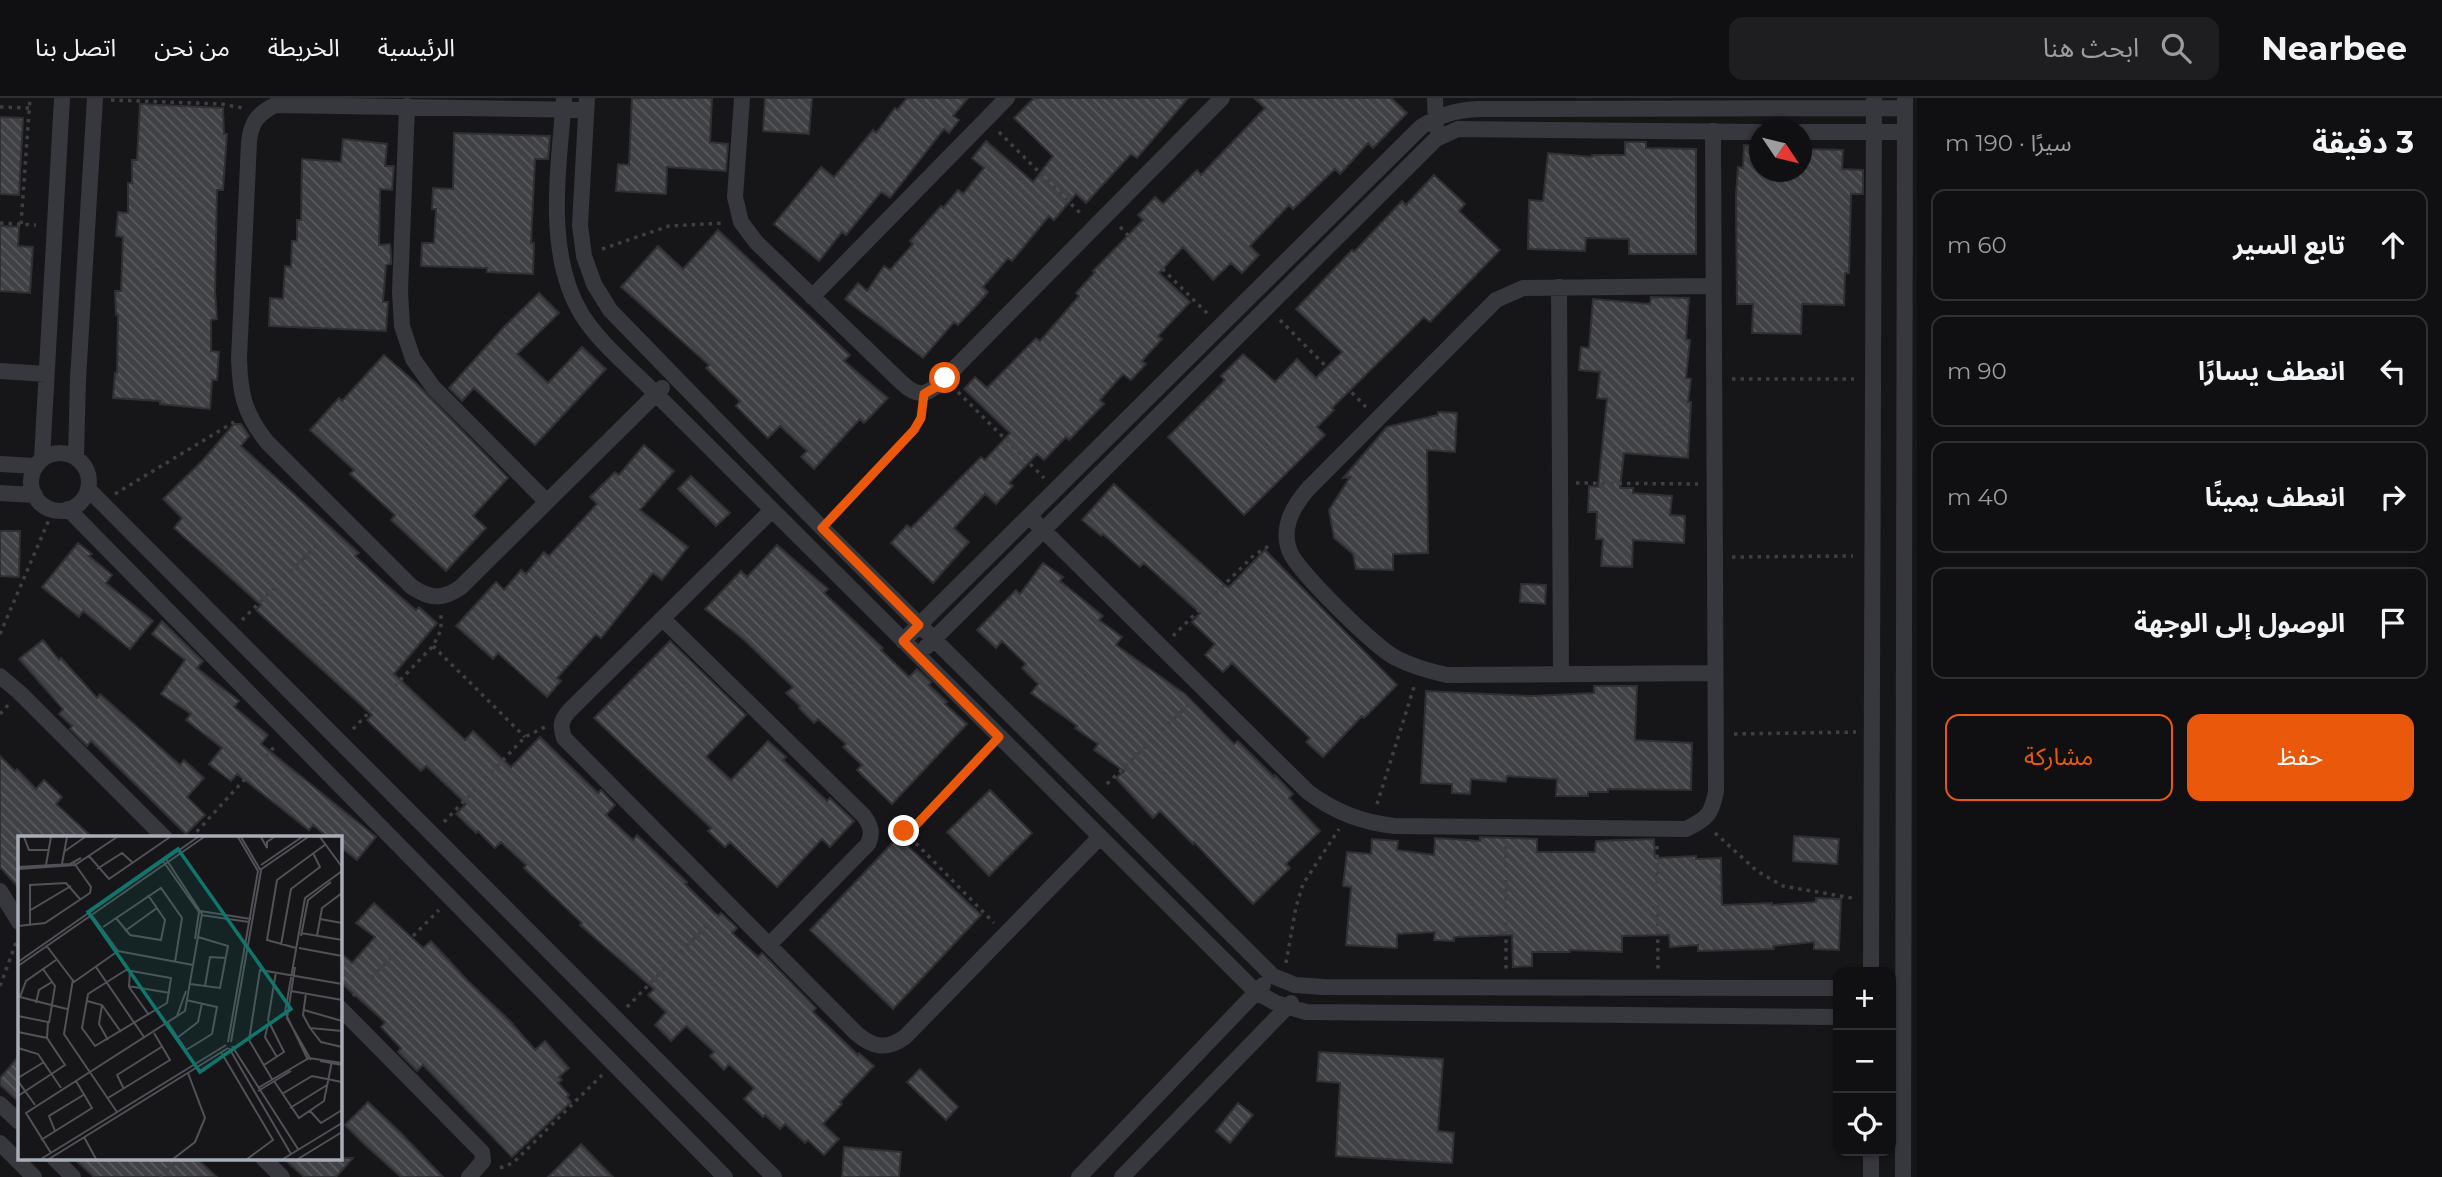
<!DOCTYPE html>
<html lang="ar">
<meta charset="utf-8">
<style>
body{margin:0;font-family:Montserrat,"Noto Sans Arabic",sans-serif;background:#1e1e20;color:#f1f3f6;direction:rtl}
.controls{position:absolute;right:21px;bottom:21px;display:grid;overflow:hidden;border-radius:14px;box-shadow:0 2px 5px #0004}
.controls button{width:63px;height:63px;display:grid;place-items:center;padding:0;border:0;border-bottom:2px solid #303032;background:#101012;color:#f1f3f6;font:35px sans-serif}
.compass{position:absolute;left:1749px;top:21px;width:63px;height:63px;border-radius:50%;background:#101012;box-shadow:0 2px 5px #0004;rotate:125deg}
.stop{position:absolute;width:21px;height:21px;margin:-16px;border:5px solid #ea580c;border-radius:50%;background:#fff}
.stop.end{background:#ea580c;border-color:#fff;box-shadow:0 2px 7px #0008}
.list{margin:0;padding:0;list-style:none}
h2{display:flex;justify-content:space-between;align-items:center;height:91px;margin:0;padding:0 28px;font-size:30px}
h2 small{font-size:23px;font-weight:400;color:#9c9d9f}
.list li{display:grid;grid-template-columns:46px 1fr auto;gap:21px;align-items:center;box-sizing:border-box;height:112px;margin:0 14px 14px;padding:0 14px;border:2px solid #303032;border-radius:14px}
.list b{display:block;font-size:26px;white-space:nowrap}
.list em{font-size:23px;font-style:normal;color:#9c9d9f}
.actions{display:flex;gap:14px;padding:21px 28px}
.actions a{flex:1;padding:16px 0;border:2px solid #ea580c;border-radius:14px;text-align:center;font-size:24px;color:#ea580c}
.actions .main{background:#ea580c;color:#fff}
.icon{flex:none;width:38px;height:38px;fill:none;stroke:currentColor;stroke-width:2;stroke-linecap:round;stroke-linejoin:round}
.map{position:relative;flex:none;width:1917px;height:1079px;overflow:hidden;direction:ltr}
header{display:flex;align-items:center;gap:42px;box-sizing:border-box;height:98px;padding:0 35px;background:#101012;border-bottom:2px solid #303032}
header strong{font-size:33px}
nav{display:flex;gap:38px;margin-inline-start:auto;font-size:24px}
.search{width:490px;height:63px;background:#1e1e20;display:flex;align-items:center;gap:18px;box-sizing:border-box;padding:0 24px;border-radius:14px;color:#9c9d9f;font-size:26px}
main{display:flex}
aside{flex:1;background:#101012}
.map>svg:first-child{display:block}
.building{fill:url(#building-back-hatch);stroke:#303034;stroke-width:2}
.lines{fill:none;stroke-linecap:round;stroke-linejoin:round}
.path{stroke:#3d3f44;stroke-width:3.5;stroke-dasharray:3.5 5;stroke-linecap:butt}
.street{stroke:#37383d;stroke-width:16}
.route{stroke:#ea580c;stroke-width:9}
.inset-road{fill:none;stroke:#505258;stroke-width:2}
.view{fill:#0f766e;fill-opacity:0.15;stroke:#0f766e;stroke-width:3.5}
.inset-edge{fill:none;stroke:#a8adb8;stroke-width:3.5}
</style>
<header>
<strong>Nearbee</strong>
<div class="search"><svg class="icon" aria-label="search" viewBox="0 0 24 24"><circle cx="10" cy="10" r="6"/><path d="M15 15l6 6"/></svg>ابحث هنا</div>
<nav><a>الرئيسية</a><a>الخريطة</a><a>من نحن</a><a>اتصل بنا</a></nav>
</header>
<main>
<aside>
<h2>3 دقيقة<small>سيرًا · 190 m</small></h2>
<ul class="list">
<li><svg class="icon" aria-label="ahead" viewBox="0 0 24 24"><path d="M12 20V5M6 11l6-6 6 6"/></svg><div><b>تابع السير</b></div><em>60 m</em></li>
<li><svg class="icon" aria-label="left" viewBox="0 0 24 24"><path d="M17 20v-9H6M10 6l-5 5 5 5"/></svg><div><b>انعطف يسارًا</b></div><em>90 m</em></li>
<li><svg class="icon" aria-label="right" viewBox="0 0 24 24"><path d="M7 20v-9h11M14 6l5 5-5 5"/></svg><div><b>انعطف يمينًا</b></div><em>40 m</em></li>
<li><svg class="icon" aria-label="arrive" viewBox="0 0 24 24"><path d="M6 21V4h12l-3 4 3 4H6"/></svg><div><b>الوصول إلى الوجهة</b></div></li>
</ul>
<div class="actions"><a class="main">حفظ</a><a>مشاركة</a></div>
</aside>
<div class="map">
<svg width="1917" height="1079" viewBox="0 0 1917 1079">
<defs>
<pattern id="building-back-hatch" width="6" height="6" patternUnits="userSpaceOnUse" patternTransform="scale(1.75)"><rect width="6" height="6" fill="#404145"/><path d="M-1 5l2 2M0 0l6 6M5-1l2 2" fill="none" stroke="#595a5e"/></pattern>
</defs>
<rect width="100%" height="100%" fill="#161618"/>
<!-- building -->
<path class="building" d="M632 0H712L710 44 728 46 726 73 667 69 666 96 616 93 618 66 629 67Z
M765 0H812L809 36 763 33Z
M907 0H968L953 18 959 22 949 35 944 31 890 100 881 94 846 137 842 134 819 163 774 126 821 69 834 79 873 32 876 35 895 10 897 12Z
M1034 0H1188L1137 60 1131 56 1086 105 1076 96 1054 122 1049 118 1012 163 1008 160 983 189 988 194 976 208 958 227 954 224 923 260 845 201 858 185 867 193 884 168 890 172 913 146 910 143 941 108 943 110 958 92 963 96 984 70 972 60 986 43 1033 84 1053 58 1014 20Z
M1254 0H1391L1407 15 1373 50 1368 45 1340 76 1335 71 1293 111 1289 107 1250 148 1259 157 1242 175 1231 165 1213 182 1183 149 1159 175 1190 204 1158 238 1162 241 1142 263 1146 266 1131 282 1123 276 1100 302 1104 306 1069 342 1066 339 1044 362 1037 356 1009 385 1013 388 996 406 985 396 954 430 969 444 933 485 891 445 907 427 911 430 981 359 985 362 1010 335 964 291 975 279 987 290 1036 240 1040 243 1079 198 1076 195 1095 174 1093 173 1143 122 1138 117 1155 99 1163 106 1197 72 1201 77 1265 10Z
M140 6 223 10 224 36H227L223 92H217L215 193 217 221 211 222V253L219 254 217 282H212L210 311 160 306V303L113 300 115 275H117L118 217H116L115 193H121L123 139 116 138 118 114 128 115V85H132V62H137Z
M0 19 23 20 19 97 0 96Z
M454 35 550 38 548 61H535L531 145H534L533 176 487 174V170L421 168 422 145H434L436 111H432L433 90 453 91Z
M343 41 387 46 385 68H394L392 92 380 91 379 147 390 146 391 159V166L386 167 383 204H388L386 233 269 228 270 200 283 201 285 168 291 169 292 143H297V122H301L302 61 341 64Z
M1625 44H1646V50L1696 51V156H1629V141L1586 140 1585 153 1528 151 1529 102 1543 103 1548 55 1592 59V57H1625Z
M1744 47 1760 48V74H1803V51L1843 52 1842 71 1863 72V96H1851L1849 175H1845L1844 207 1802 206 1801 236 1752 235 1753 206H1737L1736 97 1738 69 1743 70Z
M1434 77 1465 106 1459 113 1500 152 1430 224 1424 219 1332 310 1334 312 1317 329 1325 337 1244 417 1168 339 1225 282 1221 278 1243 256 1275 284 1297 261 1316 280 1342 254 1296 211 1352 152 1354 154 1402 103 1406 107Z
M0 128 19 129 18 148 33 149 30 195 0 193Z
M718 132 850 257 844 263 888 300 864 325 860 321 814 371 801 359 807 353 780 328 768 340 736 308 740 303 706 270 709 267 621 189 658 148 683 171Z
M539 195 559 215 517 256 548 285 582 249 606 271 535 347 474 290 462 303 449 290 503 230Z
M1651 199 1689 200 1686 241 1690 242 1686 280 1691 281 1688 304H1691L1688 360 1624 355 1620 390H1633V395L1672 398 1670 417 1685 418 1684 445 1633 442 1632 469 1601 468 1603 441H1596L1597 414H1588L1589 388 1598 389 1607 301 1597 300 1600 274 1579 272 1581 249 1589 250 1593 201 1650 206Z
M384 257 418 287 508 380 473 418 486 430 446 473 391 422 395 417 350 376 354 372 310 332 339 300 342 303Z
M1438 314 1457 315 1455 354 1427 352 1428 455 1393 456V472L1356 471 1353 456 1334 440 1329 412 1350 379 1343 380 1387 329 1438 317Z
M234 326H241L249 338 241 348 359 455 355 458 381 482 416 512 419 509 437 525 394 576 465 642 473 633 511 669 540 639 598 695 601 692 615 707 606 717 633 742 637 737 687 784 685 786 718 818 721 815 737 830 732 835 758 859 762 855 816 910 813 914 858 957 859 955 874 968 840 1004 842 1006 823 1026 839 1041 824 1057 808 1042 805 1045 785 1026 780 1031 765 1017 763 1019 744 1001 754 990 729 966 724 972 710 958 714 954 686 928 671 943 655 927 666 914 648 897 654 891 580 827 582 825 524 770 526 767 501 744 495 750 478 733 476 735 456 716 466 706 426 668 421 673 367 622 372 617 256 512 261 507 174 430 182 420 163 401 203 362Z
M644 347 674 373 640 412 688 449 662 482 653 475 601 540 596 536 557 580 561 583 547 599 498 555 493 561 456 528 496 484 504 492 521 472 526 476 544 454 549 458 597 406 590 399 615 374 619 377Z
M691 378 730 415 716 428 678 391Z
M1114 386 1226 488 1229 489 1265 452 1397 587 1364 620 1362 618 1323 659 1306 644 1310 640 1232 565 1223 574 1205 557 1215 546 1192 524 1200 515 1144 465 1140 469 1103 436 1101 438 1082 422Z
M0 433H20L19 479 0 478Z
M78 445 92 456 89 458 112 477 106 485 153 523 130 551 83 513 79 519 42 489Z
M777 447 828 491 824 495 883 550 881 552 909 579 917 571 931 584 929 587 947 604 945 606 967 626 892 706 857 672 862 667 843 649 846 646 818 621 814 625 799 610 800 608 786 595 793 589 743 541 705 511 741 473 747 479Z
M1043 465 1063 479 1060 483 1103 518 1099 522 1122 539 1116 547 1185 596 1234 646 1238 643 1274 679 1275 677 1293 696 1289 700 1320 733 1286 766 1290 770 1253 806 1194 744 1193 746 1160 713 1153 720 1138 704 1116 680 1124 673 1094 652 1098 646 1075 630 1077 628 1031 595 1038 586 1022 570 1026 566 1002 543 996 550 977 532 1016 492 1020 496Z
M1521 486 1546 487 1545 506 1520 504Z
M162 523 203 563 197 570 239 603 234 609 268 637 261 646 376 739 357 762 340 749V739H328L313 727 309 732 237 676 231 683 209 666 222 650 186 622 191 616 161 596 185 562 152 536Z
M43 542 59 562 61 560 97 600 100 596 180 667 184 662 204 680 187 699 205 717 186 736 91 643 87 648 70 631 72 628 59 616 63 611 19 561Z
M670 543 746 617 706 659 731 682 768 643 786 659 783 662 827 703 830 700 854 723 830 749 822 741 777 789 730 744 725 749 708 733 711 730 594 620Z
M1594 588H1637L1635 642 1692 645 1691 692 1608 691V694H1588V698H1556L1557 681 1507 678 1506 684 1471 681 1470 696 1452 695V686L1421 685 1426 593 1531 598 1594 595Z
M0 658 15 673 17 671 36 691 44 682 62 699 56 706 92 739H19V790L0 769Z
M990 692 1032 735 989 778 947 734Z
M1794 738 1839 741 1837 766 1793 763Z
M898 739 981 817 893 911 810 832Z
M1480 739 1537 741V754H1595L1596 743 1654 741 1655 760 1696 758V761L1721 760 1722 807 1772 805V807L1816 804V800L1841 801 1839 852 1814 851V844L1773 848 1774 851 1698 853V847L1670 849 1669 837 1622 838V854L1570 852V854H1532V868L1513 869 1512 837 1454 839V843L1434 842 1435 834 1397 836V850L1346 847 1351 789 1343 788 1347 754 1371 756 1372 741 1398 743 1397 752 1434 757 1435 740 1480 743Z
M374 805 423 850 431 843 468 883 510 923 535 952 545 943 569 970 559 979 562 982 558 985 569 997 567 999 571 1004 512 1059 423 967 417 973 398 954 401 950 381 929 385 924 340 884V854L352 865 375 839 356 825Z
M1319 954 1443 961 1438 1033 1454 1035 1452 1065 1336 1058 1340 985 1317 983Z
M19 958V1004L0 987V980Z
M920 971 958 1009 946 1022 907 984Z
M368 1004 401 1035 443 1079H401L365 1047 345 1027Z
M1238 1005 1253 1017 1230 1045 1216 1033Z
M581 1046 613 1079H548Z
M844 1049 901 1054 899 1079H842Z
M73 1060H196L217 1079H94Z
M283 1060H353L336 1079H304Z"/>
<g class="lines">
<!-- path -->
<path class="path" d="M111 2 221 6 243 10
M0 9 29 10
M999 34 1083 118
M0 125 36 127
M21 126 30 0
M1120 129 1209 217
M602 151 669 128 724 125
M1280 222 1366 309
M1732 281H1854
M958 294 1044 380
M1576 385 1698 386
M115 396 234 324
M833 418 914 332 922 313
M1732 459 1853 458
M242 522 330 434
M0 536 51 417
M1173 538 1254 457 1269 448
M433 548 525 639
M0 616 9 606
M353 631 433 548 441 532V515
M1734 636 1856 634
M1107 686 1191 604
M1377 706 1415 586
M444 724 525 639 545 629
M904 733 994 825
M890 735 904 733 916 727 988 651
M1715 735 1757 773 1783 788 1852 800
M191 740 276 647
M1506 748V874
M1657 748 1658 873
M1286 865 1296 809 1303 786 1339 731
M0 888 17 842
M353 898 439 812
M627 909 717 817
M500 1070 513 1065 602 977
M160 1079 180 1060"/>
<!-- street -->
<path class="street" d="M564 0C559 70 544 155 582 217 601 247 632 271 656 296L1256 894 1276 905 1306 914 1838 919
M587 0 580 127 584 158 594 186 610 212 822 430 1273 878 1295 887 1324 889 1838 890
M742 0 735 99 741 124 756 144 902 285C920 302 929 296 945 280L1222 0
M1435 0 1436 29
M407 8 400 194 402 228 413 261 433 289 547 404
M586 12 275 7C257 16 251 25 249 44L239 260C240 296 244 315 267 344L412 489C430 501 443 502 461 489L662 290
M1801 34H1905
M1714 188 1523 190 1496 202 1308 391C1293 408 1280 430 1290 454 1298 474 1376 550 1396 560 1413 569 1429 573 1447 577L1715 575
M1559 189 1561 576
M812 199 1007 0
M0 273 46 276
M31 384a29 29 0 1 1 58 0a29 29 0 1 1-58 0Z
M76 359 78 281 95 0
M42 361 62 0
M0 366 36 368
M88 391 774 1079
M0 395 35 397
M68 411 725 1079
M772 412 569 613C561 622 560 628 564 640L856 935C873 950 887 952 905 939L1099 740
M1029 418 1308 694C1335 714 1361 724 1394 728L1686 731C1707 721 1712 716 1716 693L1713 33
M663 521 864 718C871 728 873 735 868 746L770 846
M903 543 1421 29C1440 17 1455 12 1479 11L1905 10
M926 549 1436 41 1458 31 1759 34
M0 578 19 594 165 740
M0 793 19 824
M1871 874 1874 2
M340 910 482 1054 483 1063 469 1079
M0 1006 19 1024
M0 1045 34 1079
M54 1060 73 1079
M263 1060 282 1079
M1079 1079 1263 887
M1122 1079 1291 905
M1871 1079V1053
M1903 1079 1905 0"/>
</g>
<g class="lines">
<!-- route -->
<path class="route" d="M904 733 916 727 999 639 903 543 919 527 822 430 914 332 921 320 924 296 936 289 945 280"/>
</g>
<!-- overview -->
<g transform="translate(18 738)">
<rect width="324" height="324" fill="#161618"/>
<path class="inset-road" d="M6 1 11 14H30M243 1 249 12V6L256 1M302 1 324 31M47 15 67 1M71 20 91 43 152 1M145 25 181 76 177 103M44 28 49 1M28 29 33 1M243 29 284 1M0 31 52 28 63 22M0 33 57 29 99 1M79 33 104 17 114 26M242 34 290 1M11 75 53 50M182 75 233 83M73 78 100 115 175 129M183 79 231 86M98 82 112 99 143 104 147 84 130 59M302 83 324 87M0 90 27 87 72 57 73 51 56 27M12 90V49L48 47 62 63M85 91 143 52 164 82 157 126M107 95 139 72M283 97 324 104M283 100 290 64 313 46M299 100 304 72 324 57M28 109 56 146 100 115M263 109 273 53 302 31 295 17M278 112 249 104 259 44 308 8M281 112 324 120M38 124 8 145 2 161 49 173M0 126 180 1M0 130 186 1M78 131 126 201M277 131 269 182 293 224M25 133 37 150 31 187M108 134 153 142 149 167 77 210 64 192 70 158ZM112 134 111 151 131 179M55 143 46 198 99 276M172 148 202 152 210 110 180 101M110 150 152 157M187 150 192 121 208 122M273 155 324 164M288 157 285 179 292 192 303 206 324 211M69 165 84 169 103 196M18 167 21 154 34 146M84 169 81 188 90 204M286 174 324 185M0 180 30 186 29 202M159 180 168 155M150 187 168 214 194 198 199 171 168 164M250 188 247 201 259 221M292 192 324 195M0 196 29 202 47 229 0 260M159 202 180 186 184 167M210 206 240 35 220 1M213 206 243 35 223 1M214 210 280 313M0 212 20 218 43 252M211 212 273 318M203 216 255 304 229 323M290 224 267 176 287 62 324 35M302 225 324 229M246 229 266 216 250 184 258 136M0 242 26 226M254 243 231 204 242 134 324 148M0 245 17 269M256 245 281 282 306 265 314 225M240 252 291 222 324 227M106 253 99 239 145 210M240 255 273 235M264 258 294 240 324 246M90 262 152 224 136 197M272 272 309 249M292 275 303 287 324 274M37 295 31 280 67 258M66 301 78 323M23 304 74 272 58 245M33 317 8 277 167 175 184 78 148 23M23 323 208 209M31 323 210 212M155 323 177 306 187 282 170 237M265 323 324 287M280 323 324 296"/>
<path class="view" d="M160 13 273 173 182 236 70 76Z"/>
<rect width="324" height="324" class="inset-edge"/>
</g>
</svg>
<div class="controls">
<button>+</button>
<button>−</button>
<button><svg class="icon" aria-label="locate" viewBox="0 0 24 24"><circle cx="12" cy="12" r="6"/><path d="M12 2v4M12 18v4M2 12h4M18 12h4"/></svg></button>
</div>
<svg class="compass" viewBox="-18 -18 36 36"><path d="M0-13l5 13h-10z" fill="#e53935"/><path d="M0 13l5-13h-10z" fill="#9c9d9f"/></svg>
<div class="stop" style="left:945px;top:280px"></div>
<div class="stop end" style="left:904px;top:733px"></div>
</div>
</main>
